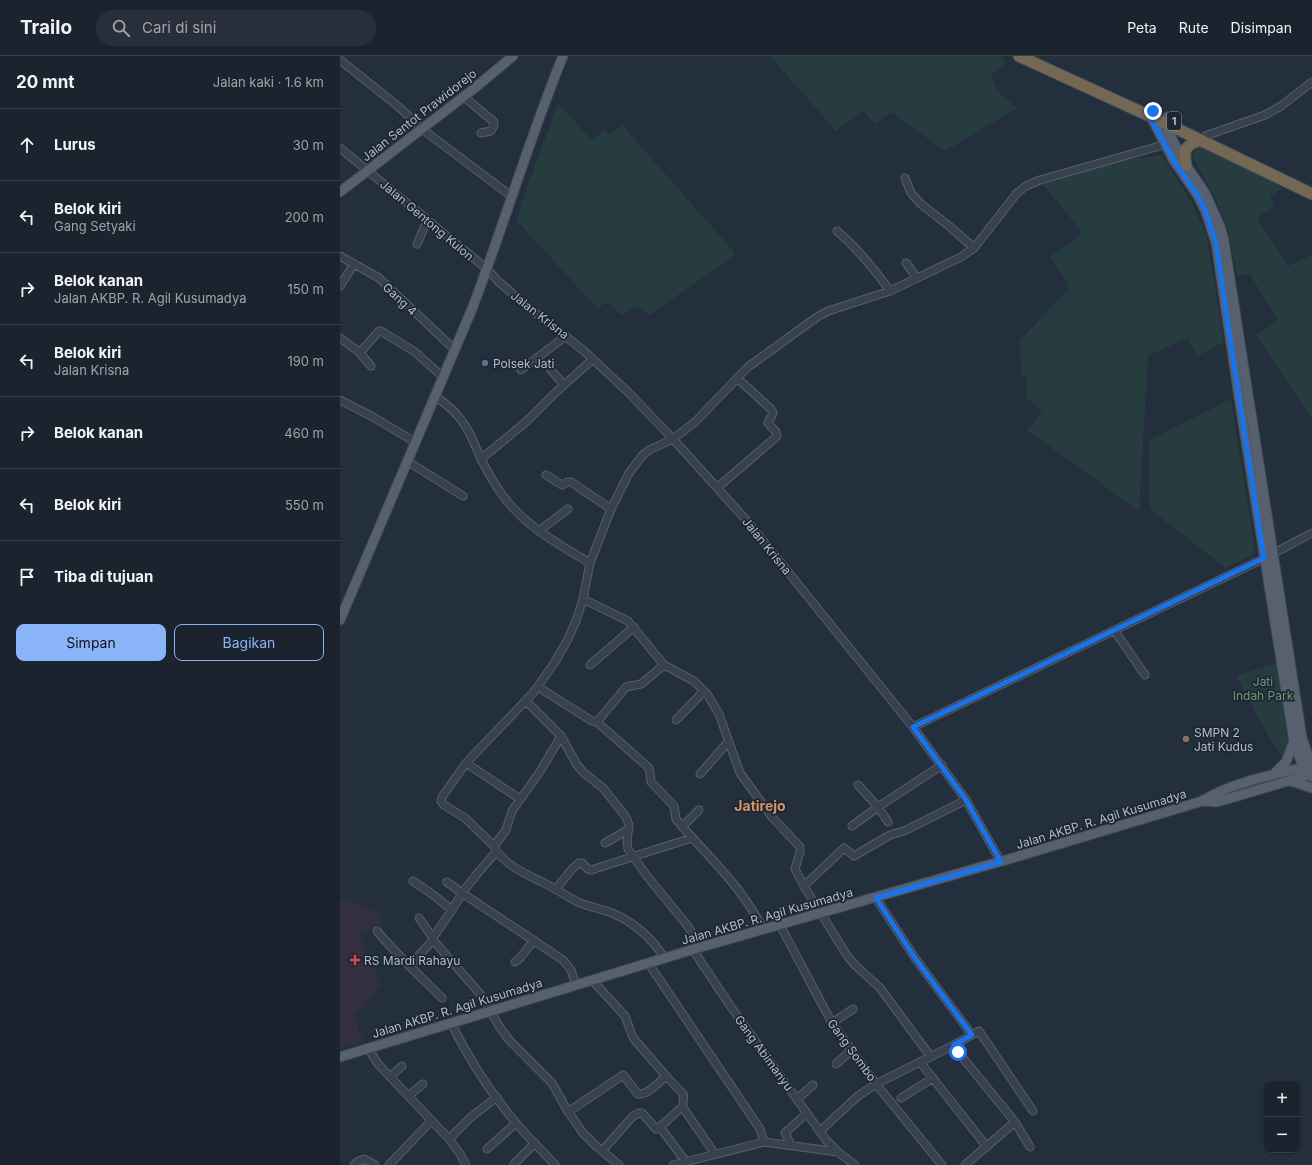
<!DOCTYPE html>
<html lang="id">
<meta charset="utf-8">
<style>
body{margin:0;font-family:Inter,sans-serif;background:#282f3a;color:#f1f3f6}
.controls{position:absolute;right:12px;bottom:12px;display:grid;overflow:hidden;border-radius:8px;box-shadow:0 1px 3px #0004}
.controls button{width:36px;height:36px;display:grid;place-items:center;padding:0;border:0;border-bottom:1px solid #39404a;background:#1b232e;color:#f1f3f6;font:20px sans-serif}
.stop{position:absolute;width:12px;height:12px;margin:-9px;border:3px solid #1a73e8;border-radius:50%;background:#fff}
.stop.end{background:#1a73e8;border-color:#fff;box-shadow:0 1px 4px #0008}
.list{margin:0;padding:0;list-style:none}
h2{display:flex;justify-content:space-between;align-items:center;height:52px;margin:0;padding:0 16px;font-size:17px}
h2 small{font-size:13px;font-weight:400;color:#a0a4aa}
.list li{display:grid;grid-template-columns:26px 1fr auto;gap:12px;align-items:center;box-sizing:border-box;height:72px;padding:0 16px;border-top:1px solid #39404a}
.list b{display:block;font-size:15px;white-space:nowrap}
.list p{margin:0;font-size:13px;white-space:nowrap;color:#a0a4aa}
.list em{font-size:13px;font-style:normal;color:#a0a4aa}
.actions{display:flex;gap:8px;padding:12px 16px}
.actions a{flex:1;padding:9px 0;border:1px solid #8ab4f8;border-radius:8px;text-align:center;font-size:14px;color:#8ab4f8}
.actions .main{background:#8ab4f8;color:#111}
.icon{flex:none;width:22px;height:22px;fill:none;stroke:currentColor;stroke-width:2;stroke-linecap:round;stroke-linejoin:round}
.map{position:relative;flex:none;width:972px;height:1109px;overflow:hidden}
header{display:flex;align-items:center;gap:24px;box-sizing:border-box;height:56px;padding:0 20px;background:#1b232e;border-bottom:1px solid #39404a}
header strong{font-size:19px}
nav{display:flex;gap:22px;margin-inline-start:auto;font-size:14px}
.search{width:280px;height:36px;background:#282f3a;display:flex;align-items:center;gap:10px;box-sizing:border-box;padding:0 14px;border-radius:22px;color:#a0a4aa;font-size:15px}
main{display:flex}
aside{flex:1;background:#1b232e}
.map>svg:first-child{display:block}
.medical{fill:#32303f}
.green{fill:#263c3f}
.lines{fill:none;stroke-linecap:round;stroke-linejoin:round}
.minor-casing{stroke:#565f6c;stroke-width:9}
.major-casing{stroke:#414a57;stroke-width:11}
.highway-casing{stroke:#434c59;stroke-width:13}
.minor{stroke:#38414e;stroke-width:7}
.major{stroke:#56606e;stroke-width:9}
.highway{stroke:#746855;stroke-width:11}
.route{stroke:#1a73e8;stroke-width:5}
.service-dot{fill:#5c6f8a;stroke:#1d2633;stroke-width:1.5}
.education-dot{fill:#8d6e63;stroke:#1d2633;stroke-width:1.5}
.health-dot{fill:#e0444e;stroke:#1d2633;stroke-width:1.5}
.labels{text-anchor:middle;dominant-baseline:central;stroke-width:3.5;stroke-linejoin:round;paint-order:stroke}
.shield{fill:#1d2633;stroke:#878f9c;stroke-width:1}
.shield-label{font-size:11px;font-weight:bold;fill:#b4bcc9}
.street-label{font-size:12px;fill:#b4bcc9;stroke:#1d2633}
.poi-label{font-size:12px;fill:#b4bcc9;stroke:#1d2633;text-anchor:start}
.park-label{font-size:12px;fill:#6b9a76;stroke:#1d2633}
.quarter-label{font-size:14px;font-weight:bold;fill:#d59563;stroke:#1d2633}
</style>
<header>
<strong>Trailo</strong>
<div class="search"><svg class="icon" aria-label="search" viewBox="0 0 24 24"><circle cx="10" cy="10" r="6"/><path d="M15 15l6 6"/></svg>Cari di sini</div>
<nav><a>Peta</a><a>Rute</a><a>Disimpan</a></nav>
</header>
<main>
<aside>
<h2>20 mnt<small>Jalan kaki · 1.6 km</small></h2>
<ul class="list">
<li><svg class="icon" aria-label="ahead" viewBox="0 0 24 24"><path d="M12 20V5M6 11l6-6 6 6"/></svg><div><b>Lurus</b></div><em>30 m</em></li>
<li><svg class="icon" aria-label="left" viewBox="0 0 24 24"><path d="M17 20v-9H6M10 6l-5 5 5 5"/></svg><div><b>Belok kiri</b><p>Gang Setyaki</p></div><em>200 m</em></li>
<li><svg class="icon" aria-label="right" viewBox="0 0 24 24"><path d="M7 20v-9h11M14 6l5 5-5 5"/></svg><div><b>Belok kanan</b><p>Jalan AKBP. R. Agil Kusumadya</p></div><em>150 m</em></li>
<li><svg class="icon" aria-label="left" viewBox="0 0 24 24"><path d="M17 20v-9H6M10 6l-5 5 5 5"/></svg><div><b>Belok kiri</b><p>Jalan Krisna</p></div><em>190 m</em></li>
<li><svg class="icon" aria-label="right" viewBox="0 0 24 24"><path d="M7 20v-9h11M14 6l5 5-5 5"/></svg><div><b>Belok kanan</b></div><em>460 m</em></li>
<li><svg class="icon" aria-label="left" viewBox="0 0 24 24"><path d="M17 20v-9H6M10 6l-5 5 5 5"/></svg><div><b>Belok kiri</b></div><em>550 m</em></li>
<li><svg class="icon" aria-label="arrive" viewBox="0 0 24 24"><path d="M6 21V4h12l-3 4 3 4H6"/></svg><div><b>Tiba di tujuan</b></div></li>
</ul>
<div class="actions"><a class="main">Simpan</a><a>Bagikan</a></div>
</aside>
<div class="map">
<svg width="972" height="1109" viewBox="0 0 972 1109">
<rect width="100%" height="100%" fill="#242f3e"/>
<!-- medical -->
<path class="medical" d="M0 842 44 857 41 867 20 880 41 929 23 953 14 960 23 985 0 993Z"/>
<!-- green -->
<path class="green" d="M430 0H660L666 6 651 19 657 35 677 52 605 95 551 56 535 68 523 55 496 75Z
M218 47 252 84 265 74 270 78 282 69 396 198 310 259 300 252 295 251 281 259 268 246 257 252 177 165C187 125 205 87 218 47Z
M860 88 890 102 943 132 930 140 935 150 917 162 948 210 972 199V363L916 279 938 264 909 217 897 220 887 169 875 142 852 99Z
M822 99 852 147 866 178 884 286 857 300 847 282 808 300 799 455 687 374 702 356 687 342 686 319H681L680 284 728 234V228L710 201 742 178 724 153 702 128 740 115 778 105Z
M891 343 915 497 886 512 810 453V384Z
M937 607 951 682 944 702 930 683 896 620Z"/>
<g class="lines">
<defs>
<path id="minor" d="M0 4 59 51 82 73 171 140
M123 40 154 66V69L151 75 141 77
M860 84 865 80 925 59 941 50 972 26
M0 92 147 213 159 226 189 252 243 294 288 336 333 383 407 465 573 671 626 744 661 806
M565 122 571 137 581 148 609 170 634 192
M497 175C517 192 535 214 550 235
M77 188 87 165
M0 200 39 222 115 294
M566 207 577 222
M0 230 14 208
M0 282 19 296 23 293 39 275H41L75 296 103 321
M19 296 31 310
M181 314 226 280
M211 314 224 329
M95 340C105 347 115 355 122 365 131 377 135 390 141 403 147 415 154 427 161 437 184 470 217 487 250 507
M0 344 33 361 75 386
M141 403 187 365 213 339 253 303
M67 405 123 440
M206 419 222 429 228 426H231L271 453
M378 431 435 382 437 380 436 376 428 367 433 357 431 353 397 322
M199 475 228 453
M243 543 288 565 324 609 354 625 367 638 379 658 400 717 432 761 460 791V796L455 813 464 830 508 901 515 909 540 932 591 1001
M774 574 805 619
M250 609 294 571
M324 609 301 628 286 631 257 666 308 711 310 716 311 726 334 750 336 763C367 800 401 829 423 873
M198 631 252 665 257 666
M186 645 221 680 237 709 244 717 263 732 286 761 289 769 287 785 288 793 307 820 347 869 361 891
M336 664 364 635
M573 671 925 502 972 477
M126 707 180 743
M360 718 388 686
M518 729 538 751 548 766
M512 770 538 751 602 709
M342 771 359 754
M265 787 289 773
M154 790 166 774 172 755 199 717 221 680
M156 796 137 818 122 837 112 854 94 880 93 884 141 939 159 970 170 985 212 1027 227 1054 243 1077 256 1090 279 1109
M73 825 92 838 112 854
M107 826 122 837 223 904 231 914 236 929
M464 830 504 792 514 800 550 779 564 775 626 744
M216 833 232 813 239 807H242L248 813 251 814 352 782
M536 842 575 902 632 979
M79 862 93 882
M440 869 492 967 536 1028 602 1109
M37 875C57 899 80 920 102 942
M353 894 391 951 486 1084 498 1096
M325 903C313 883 294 866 272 857 262 853 250 851 240 847 227 841 215 832 202 826 186 818 162 808 154 790L125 762 104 749 101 745 102 741 126 707 193 637 215 606 227 585 236 565 243 543 250 507 271 453 289 417 302 400 309 394 333 383 355 366 408 311 477 261 488 255 550 235 621 201 634 192 677 137 686 130 700 124 830 87
M175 906 180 902 194 884
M309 908 420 1073 424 1086
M70 909 93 884
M252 924 285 960 292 979 294 983 326 1020 343 1038C345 1043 341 1048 344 1053L375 1098
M111 967C129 1003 151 1038 177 1068 189 1083 203 1095 215 1109
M492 967 513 953
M28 992 38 1008 110 1084 120 1098 126 1109
M580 1006 647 1091
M496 1008 512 994
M50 1021 62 1010
M68 1040 83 1028
M561 1042 593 1022
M457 1043 473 1029
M343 1050 320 1071 346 1106
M228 1056 283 1019 298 1038C308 1039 318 1027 326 1020
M675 1066 690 1091
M480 1075 518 1040 536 1028 614 989
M109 1083 131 1061 157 1041
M451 1089 445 1077 467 1057
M147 1093 176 1067
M262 1095 293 1060 299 1057H302L316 1073 320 1071
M174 1108 195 1087
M14 1109 17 1106 24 1103 35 1109
M49 1109 91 1065
M333 1109 424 1086 498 1096 515 1109
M625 1109 675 1066 618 996 614 989 639 975 693 1055"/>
<path id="major" d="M813 55 811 61 834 105 858 140 866 156 876 187 900 348 954 685C958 696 962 714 972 721
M827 61 825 67 833 85 846 109 865 137 880 170 884 185 962 682 972 711
M0 136 131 35 173 0
M0 564 132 253C164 169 189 83 223 0
M934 718 946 706 954 685
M951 725 972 732
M862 745C892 726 936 718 971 710
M0 1001 361 891 676 801 846 750 862 745 877 746 972 718"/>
<path id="highway" d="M679 0 825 67 972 138
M846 109C843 93 845 90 860 84"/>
</defs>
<!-- minor casing -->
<use href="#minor" class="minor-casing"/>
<!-- major casing -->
<use href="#major" class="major-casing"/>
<!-- highway casing -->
<use href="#highway" class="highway-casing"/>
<!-- minor -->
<use href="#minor" class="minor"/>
<!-- major -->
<use href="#major" class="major"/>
<!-- highway -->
<use href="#highway" class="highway"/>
</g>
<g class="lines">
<!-- route -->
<path class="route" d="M618 996 614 989 632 979 575 902 536 842 661 806 626 744 573 671 924 502 900 348 876 187 866 156 858 140 834 105 810 61 813 55"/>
</g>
<!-- markers -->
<circle class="service-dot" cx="145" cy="307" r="4"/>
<circle class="education-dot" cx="846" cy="683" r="4"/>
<path class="health-dot" d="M13 898h4v4h4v4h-4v4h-4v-4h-4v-4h4z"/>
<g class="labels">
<!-- shield labels -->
<rect class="shield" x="827" y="56" width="14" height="18" rx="3"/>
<g class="shield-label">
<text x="834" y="65">1</text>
</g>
<!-- street labels -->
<g class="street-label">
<text transform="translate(79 59) rotate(-38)">Jalan Sentot Prawidorejo</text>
<text transform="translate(87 164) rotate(40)">Jalan Gentong Kulon</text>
<text transform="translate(60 243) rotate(43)">Gang 4</text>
<text transform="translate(200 259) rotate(38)">Jalan Krisna</text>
<text transform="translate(427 490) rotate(51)">Jalan Krisna</text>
<text transform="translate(761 763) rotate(-17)">Jalan AKBP. R. Agil Kusumadya</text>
<text transform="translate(427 860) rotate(-16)">Jalan AKBP. R. Agil Kusumadya</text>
<text transform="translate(117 952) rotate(-17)">Jalan AKBP. R. Agil Kusumadya</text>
<text transform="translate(512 994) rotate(54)">Gang Sombo</text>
<text transform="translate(424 997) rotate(54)">Gang Abimanyu</text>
</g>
<!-- poi labels -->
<g class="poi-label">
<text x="153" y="307">Polsek Jati</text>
<text x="854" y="676">SMPN 2<tspan x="854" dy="14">Jati Kudus</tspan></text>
<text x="24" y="904">RS Mardi Rahayu</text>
</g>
<!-- park labels -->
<g class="park-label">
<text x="923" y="625">Jati<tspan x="923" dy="14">Indah Park</tspan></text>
</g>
<!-- quarter labels -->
<g class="quarter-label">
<text x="420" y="749">Jatirejo</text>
</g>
</g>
</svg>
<div class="controls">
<button>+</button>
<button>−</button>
</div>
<div class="stop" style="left:618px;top:996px"></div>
<div class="stop end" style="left:813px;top:55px"></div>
</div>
</main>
